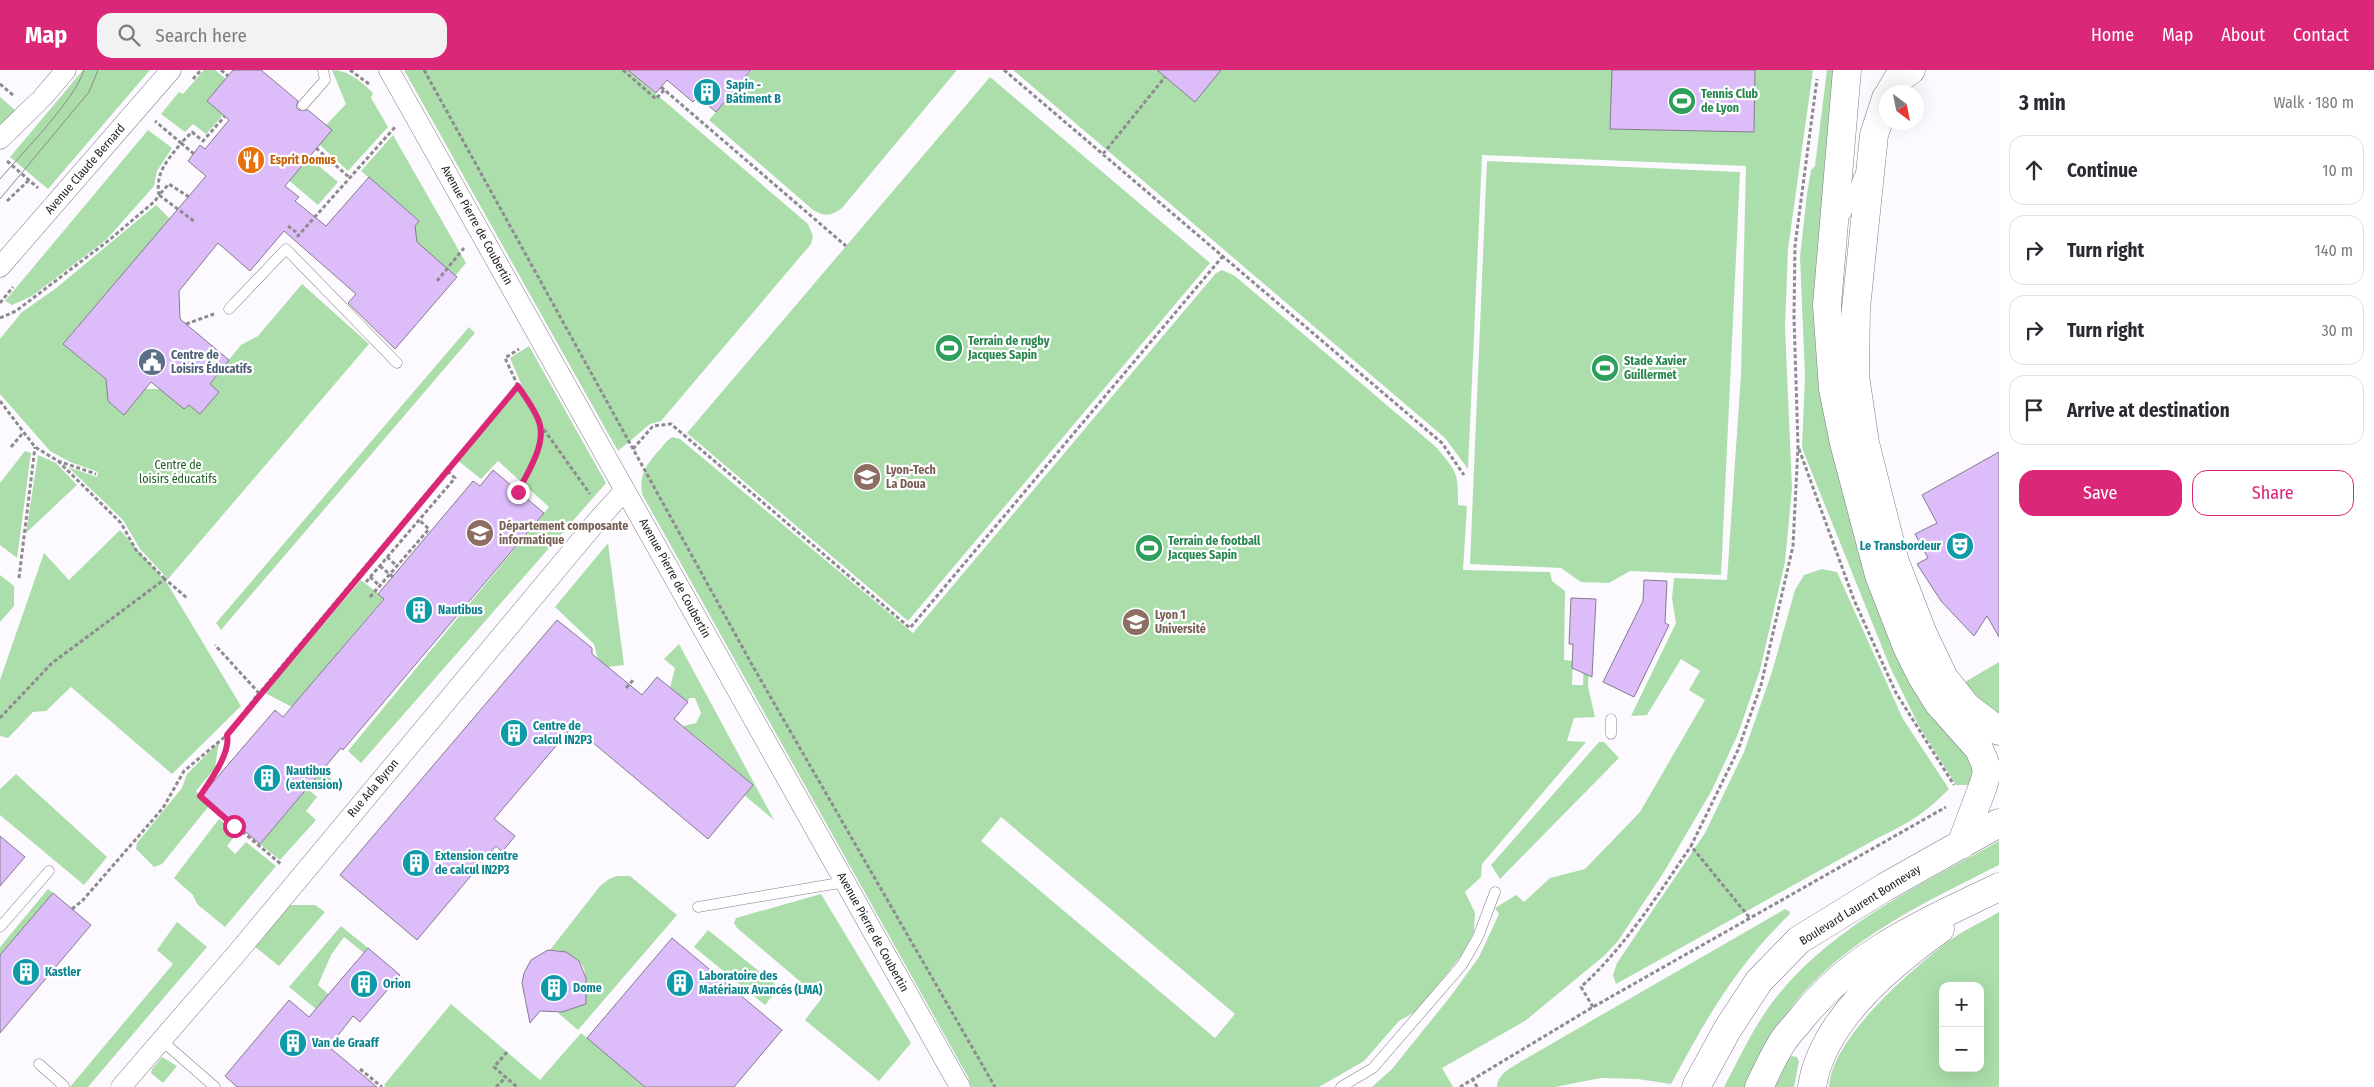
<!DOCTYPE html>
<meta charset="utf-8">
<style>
body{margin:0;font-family:"Fira Sans Condensed",sans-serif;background:#f2f2f3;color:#2b2b33}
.controls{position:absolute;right:15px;bottom:15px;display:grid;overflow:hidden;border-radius:10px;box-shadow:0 5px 20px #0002}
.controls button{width:45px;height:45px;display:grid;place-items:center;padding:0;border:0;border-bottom:1px solid #e1e1e2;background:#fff;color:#2b2b33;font:25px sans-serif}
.compass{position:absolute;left:1879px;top:15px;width:45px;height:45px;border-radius:50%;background:#fff;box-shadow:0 5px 20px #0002;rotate:148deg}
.stop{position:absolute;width:15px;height:15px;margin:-11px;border:4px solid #db2777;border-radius:50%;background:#fff}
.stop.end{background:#db2777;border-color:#fff;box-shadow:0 1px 5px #0008}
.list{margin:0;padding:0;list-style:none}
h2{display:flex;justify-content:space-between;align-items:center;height:65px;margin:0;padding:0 20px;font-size:21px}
h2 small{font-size:16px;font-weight:400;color:#7c7c81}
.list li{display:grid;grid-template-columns:32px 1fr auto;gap:15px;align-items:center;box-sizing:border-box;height:70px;margin:0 10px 10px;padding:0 10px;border:1px solid #e1e1e2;border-radius:15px}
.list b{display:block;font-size:19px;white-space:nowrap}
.list em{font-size:16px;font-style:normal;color:#7c7c81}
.actions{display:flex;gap:10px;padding:15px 20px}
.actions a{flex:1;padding:11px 0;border:1px solid #db2777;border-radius:15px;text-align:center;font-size:18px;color:#db2777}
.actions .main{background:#db2777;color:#fff}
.icon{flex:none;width:28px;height:28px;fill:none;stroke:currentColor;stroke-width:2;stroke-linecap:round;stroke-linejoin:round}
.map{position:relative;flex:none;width:1999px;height:1017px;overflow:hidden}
header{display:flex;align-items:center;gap:30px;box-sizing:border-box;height:70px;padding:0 25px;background:#db2777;color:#fff}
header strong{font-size:24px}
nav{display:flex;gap:28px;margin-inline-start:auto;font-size:18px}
.search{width:350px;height:45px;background:#f2f2f3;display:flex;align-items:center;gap:12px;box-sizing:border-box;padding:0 18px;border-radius:15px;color:#7c7c81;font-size:19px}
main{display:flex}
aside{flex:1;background:#fff}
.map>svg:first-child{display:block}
.green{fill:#abdeab;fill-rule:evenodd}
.building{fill:#dcbcf9;stroke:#857c8e}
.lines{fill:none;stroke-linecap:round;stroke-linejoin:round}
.lane-casing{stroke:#847a8c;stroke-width:11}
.street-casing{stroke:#847a8c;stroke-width:21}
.primary-casing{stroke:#847a8c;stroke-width:29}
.path{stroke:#8e8b90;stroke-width:3;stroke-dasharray:4 2.5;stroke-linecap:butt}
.lane{stroke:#fff;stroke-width:10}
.street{stroke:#fff;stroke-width:20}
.primary{stroke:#fff;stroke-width:28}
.tram{stroke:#8d8a90;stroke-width:1}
.route{stroke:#db2777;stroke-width:6}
.labels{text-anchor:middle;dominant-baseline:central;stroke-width:4.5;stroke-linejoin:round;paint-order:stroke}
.culture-label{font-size:12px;font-weight:bold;fill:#0d838f;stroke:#fff;text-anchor:start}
.leisure-label{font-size:12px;font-weight:bold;fill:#27864d;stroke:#fff;text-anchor:start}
.food-label{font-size:12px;font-weight:bold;fill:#c56008;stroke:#fff;text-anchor:start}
.street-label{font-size:12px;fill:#211d24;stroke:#fff}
.service-label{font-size:12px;font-weight:bold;fill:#4e5e75;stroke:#fff;text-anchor:start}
.park-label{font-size:12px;fill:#1d6023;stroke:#fff}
.education-label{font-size:12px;font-weight:bold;fill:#785e54;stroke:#fff;text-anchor:start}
</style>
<header>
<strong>Map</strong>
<div class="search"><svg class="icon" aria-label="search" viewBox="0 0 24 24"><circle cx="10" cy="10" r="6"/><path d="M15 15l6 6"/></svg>Search here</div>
<nav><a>Home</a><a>Map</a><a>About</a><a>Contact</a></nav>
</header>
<main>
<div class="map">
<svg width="1999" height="1017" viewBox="0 0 1999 1017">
<rect width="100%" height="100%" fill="#fcfafe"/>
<!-- green -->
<path class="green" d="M83 0H150L48 119 10 87Z
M204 0H215L226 9 223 45 206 64 193 54 185 62 161 44 179 22 183 24Z
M332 0C348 0 362 12 373 23L371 28 388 57 348 101 319 74 326 55 346 34Z
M404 0H628L808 154 813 166 811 174 661 351 650 354 618 381Z
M752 0H957L842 138C831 146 825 147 813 140L709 50Z
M1013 0H1813L1788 179 1785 257 1792 418 1785 492 1760 600 1738 664 1712 720 1664 802 1618 871 1605 885 1525 951 1442 998 1453 1017H1372L1392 999 1450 927 1479 887 1499 844 1495 838 1516 825 1524 832 1550 808 1585 799 1640 742 1705 630 1689 620 1700 601 1681 589 1647 645 1631 646 1676 553 1672 528 1674 508 1727 510 1741 304 1746 96 1482 85 1468 399 1445 368Z
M1827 0H1840L1819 265 1972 691 1973 715H1956L1919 656 1890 597 1802 378 1805 306 1800 187 1807 124 1811 100 1815 96Z
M990 7 1210 193 908 551 687 363Z
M0 27 14 39V44L0 60Z
M148 60 172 78 157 101 154 116 107 169 32 226 12 235 5 231Z
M393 65 466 193 455 206 408 164 419 151 361 101Z
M301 81 338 112 318 135 273 97Z
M1487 91 1740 102 1721 505 1630 501 1609 513 1581 512 1561 498 1470 494Z
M156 135 170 149 63 274 106 309 108 331 123 344 145 319H160L184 339 189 335 200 344 219 322 209 314 241 275 258 266 302 214 369 274 168 509 140 479 123 450 68 397 97 407 98 402 70 392 50 381 0 324V269L22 242 55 219Z
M1222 200 1235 206 1436 377C1458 403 1458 403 1458 435L1467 436 1463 500 1550 502 1552 511 1565 521 1564 590 1573 591 1572 615H1583L1584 591H1589L1588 617 1595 647 1574 648 1567 671 1586 672 1482 794 1481 807 1465 822 1475 843 1474 862 1461 886 1417 941 1399 951 1364 991 1319 1017H971L968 1007 642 424C638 400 653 388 667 371L672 367 680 369 913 563 1216 203ZM1001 747 1235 944 1215 968 981 771Z
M469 257 475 263 221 560 216 553Z
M529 276 606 413 361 693 348 681 549 437 498 391 481 409 457 390 522 316 510 288Z
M25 381 31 383 17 488 0 475V413Z
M38 385 56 393 77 415 26 463Z
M120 460 167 513 241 636 172 704 71 617 46 641 33 642 8 668 0 666V610L44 483 69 510Z
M608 473 624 595 600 598 594 574 555 537Z
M1822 499 1837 502 1903 649 1949 719C1923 745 1909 753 1876 769L1616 914 1613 905 1617 893 1705 763 1744 682 1772 602 1795 520 1804 505Z
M0 505 14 516V536L0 552Z
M361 510 384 528 292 637 265 623Z
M679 574 774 750 744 725 753 715 683 656 696 653 701 643 695 628H689L688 632 670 618 675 598 664 589Z
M1999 592V652L1958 616Z
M219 672 215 698 196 721 209 736 162 794 154 797 136 779 137 773 182 718 187 704Z
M1599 672H1604L1619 688 1500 809 1491 795Z
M322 700 332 710 322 721 311 713Z
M16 704 107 787 84 815 0 745V719Z
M307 718 317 727 306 741 316 750 280 790 260 774Z
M219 749 224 753 222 757 234 767 227 776 235 784 246 772 276 796 225 857 197 834 193 825 174 808Z
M1999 771V795C1924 833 1847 868 1793 935 1773 960 1760 989 1745 1017H1724C1739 989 1752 960 1771 934 1829 857 1917 817 1999 771Z
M617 806H630L677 845 578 960 558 943 573 937C576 929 584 918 585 908 588 890 564 879 550 880L600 816 609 809Z
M48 819 53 823 0 885V877Z
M821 824 911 973 879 1011 805 950 821 929 737 858 734 853 736 848Z
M289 835H315L325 842 279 896 254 876Z
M1785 839 1790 842 1789 845C1734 898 1707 948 1671 1014L1638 1009 1601 1008 1555 1017H1497C1498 1003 1510 999 1520 992Z
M1999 842V1017H1829C1832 968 1909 902 1946 873 1962 861 1982 852 1999 842ZM1943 916H1980V998H1943Z
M177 852 207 877 88 1017H70L173 894 157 880Z
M341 856 368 878 364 883 344 867 331 885 318 915 353 946 342 960 289 917Z
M708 860 776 915 777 920 765 935 694 877Z
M451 934 540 1010 581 963 646 1017H386L384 1015Z
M1792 986 1797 987 1799 991 1794 1017H1773L1787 990Z
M162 987 177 996 163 1013 151 1003 152 999Z"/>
<!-- building -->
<path class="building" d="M233 0H261L298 31 296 37 299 40H308L332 60 285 116 299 127 295 131 326 156 369 107 419 151 415 156 417 172 457 207 395 279 348 233 356 224 284 161 250 201 218 173 179 221 180 249 229 290 210 314 219 322 200 344 189 335 184 339 151 312 124 345 108 331 106 309 63 274 206 106 188 91 200 75 205 79 229 50 207 31Z
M628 0H751L716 42 698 27 693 32 667 10 656 23Z
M1157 0H1221L1195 32Z
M1612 0H1755L1754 62 1610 59Z
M1999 382V567L1987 546 1974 566 1941 531 1917 494 1928 488 1915 464 1937 453 1922 425Z
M493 400 544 443 343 680 341 678 260 774 202 725 275 640 283 647 384 529 378 524 473 411 480 416Z
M1644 510 1667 511 1665 553 1669 555 1634 627 1603 612 1643 531Z
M1571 528 1596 529 1592 607 1572 598 1573 574H1569Z
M557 550 592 578V584L642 625 657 607 688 632 674 649 753 715 708 769 573 656 494 749 515 766 502 782 496 776 417 870 340 805Z
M0 766 25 787 0 816Z
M53 823 91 855 0 963V885Z
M672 868 782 960 734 1017H645L587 968Z
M368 878 400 905 360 952 353 946 329 977 377 1017H237L225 1006 289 930 309 947Z
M548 880 566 882 579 891 586 908V934L562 942 540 941 530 953 522 913 524 903 531 890Z"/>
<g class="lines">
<defs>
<path id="lane" d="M303 35 325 10 323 0
M1846 144 1859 106
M229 239 286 179 397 293
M1611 664V649
M698 837 845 812
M0 857 49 801
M161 970 215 1017
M39 994 64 1016 62 1017
M1341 1017 1373 998 1462 895 1478 867 1495 822"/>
<path id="street" d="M389 0 960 1017
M43 27 66 0
M0 69 38 32
M0 197 171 0
M121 1017 237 883 597 451 625 420"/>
<path id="primary" d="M1847 0 1827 235 1833 319 1844 373 1879 505 1907 577 1922 607 1939 634 1979 679 1985 693 1987 702 1983 716 1961 775
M1890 22 1897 10 1911 0
M1886 28 1874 65 1856 238 1855 306 1865 373 1895 492 1923 564 1944 608 1967 637 1999 661
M1696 1017 1727 960 1759 911 1799 870 1885 817 1999 753
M1759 1017C1766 1003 1772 989 1780 976 1785 966 1794 958 1801 949 1855 881 1923 854 1999 817
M1812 1017C1822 951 1889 896 1940 859"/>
</defs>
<!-- lane casing -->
<use href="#lane" class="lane-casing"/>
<!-- street casing -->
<use href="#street" class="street-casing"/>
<!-- primary casing -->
<use href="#primary" class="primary-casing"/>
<!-- path -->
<path class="path" d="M221 0 228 6
M350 0 369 14
M424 0 755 600 995 1017
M623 0 656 29 664 20
M1004 0 1442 373 1464 405
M193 9 201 0
M0 14 14 26
M661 17 846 176
M316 78 350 108
M194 84 181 73 192 62 203 71 225 46
M1103 84 1165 7
M7 91 38 118
M189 127 169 114 159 125 195 152
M7 131 29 110
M288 156 296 162
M297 167 396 56
M437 211 464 178
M0 233 13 217
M0 248 16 241 108 171 155 131 159 125C155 102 168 90 181 73L155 51
M186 254 214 244
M518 316 505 288 519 279
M0 331 35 377 58 391 96 404
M540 354 590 424
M11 377 23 363
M633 379 653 356 671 354 910 558 1223 186
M1799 379 1854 530 1896 623 1954 715
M58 391 121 453 136 480 165 509
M387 487 397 496
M380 496 393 507
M370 507 380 516
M19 508 35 377
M366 512 455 408 446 400 518 316C525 327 537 342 540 355 545 377 527 403 519 422
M370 527 429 459 419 450
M626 618 634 609
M257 626 446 400
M0 648 52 593 165 509 187 528
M227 665C231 683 210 711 200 726L282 795
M72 839 83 830 163 738 184 701 227 665 255 628 258 622 215 575
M1749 847 1691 776 1738 680 1761 615 1793 476 1798 376 1794 247 1795 176 1817 9
M1593 937 1581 917C1625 877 1657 826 1691 776
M507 982 494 997 517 1017
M360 999 382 1017
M1472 1008 1477 1017
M496 1017 506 1007
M1460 1017 1593 937 1946 737"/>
<!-- lane -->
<use href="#lane" class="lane"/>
<!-- street -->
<use href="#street" class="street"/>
<!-- primary -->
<use href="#primary" class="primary"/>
<!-- tram -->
<path class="tram" d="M0 109C22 83 75 30 84 0
M0 129 89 22 98 0"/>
</g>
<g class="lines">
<!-- route -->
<path class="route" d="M234 756 200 726C210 711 231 683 227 665L518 316C525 327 537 342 540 355 545 377 527 403 518 422"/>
</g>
<!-- icons -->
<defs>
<symbol id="building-disc" viewBox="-11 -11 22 22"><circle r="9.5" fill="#0f9aa8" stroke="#fff"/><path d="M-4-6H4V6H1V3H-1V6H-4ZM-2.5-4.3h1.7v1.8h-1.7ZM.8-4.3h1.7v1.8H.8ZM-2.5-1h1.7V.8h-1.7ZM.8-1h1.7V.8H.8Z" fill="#fff"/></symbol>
<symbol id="stadium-disc" viewBox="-11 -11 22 22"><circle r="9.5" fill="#2e9e5b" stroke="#fff"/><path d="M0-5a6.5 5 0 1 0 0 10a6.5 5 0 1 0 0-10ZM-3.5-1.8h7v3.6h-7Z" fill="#fff"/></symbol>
<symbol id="restaurant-disc" viewBox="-11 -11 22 22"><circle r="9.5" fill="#e8710a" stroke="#fff"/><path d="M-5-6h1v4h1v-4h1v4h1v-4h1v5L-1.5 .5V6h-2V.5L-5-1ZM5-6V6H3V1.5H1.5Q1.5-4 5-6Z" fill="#fff"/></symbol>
<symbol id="civic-disc" viewBox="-11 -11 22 22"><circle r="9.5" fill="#5c6f8a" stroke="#fff"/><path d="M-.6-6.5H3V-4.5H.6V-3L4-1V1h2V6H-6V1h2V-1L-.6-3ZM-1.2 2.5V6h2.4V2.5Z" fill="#fff"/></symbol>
<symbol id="university-disc" viewBox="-11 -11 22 22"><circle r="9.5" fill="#8d6e63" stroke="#fff"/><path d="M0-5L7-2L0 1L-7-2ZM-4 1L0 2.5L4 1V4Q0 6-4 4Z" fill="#fff"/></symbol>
<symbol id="theatre-disc" viewBox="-11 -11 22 22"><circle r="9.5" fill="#0f9aa8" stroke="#fff"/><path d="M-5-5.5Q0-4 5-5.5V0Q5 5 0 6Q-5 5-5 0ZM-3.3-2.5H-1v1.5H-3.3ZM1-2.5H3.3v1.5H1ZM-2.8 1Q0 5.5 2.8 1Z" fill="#fff"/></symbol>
</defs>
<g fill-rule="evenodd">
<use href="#building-disc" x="691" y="6" width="32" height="32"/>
<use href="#stadium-disc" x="1666" y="15" width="32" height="32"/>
<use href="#restaurant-disc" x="235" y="74" width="32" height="32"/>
<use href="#stadium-disc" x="933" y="262" width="32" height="32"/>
<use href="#civic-disc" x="136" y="276" width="32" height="32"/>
<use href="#stadium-disc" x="1589" y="282" width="32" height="32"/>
<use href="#university-disc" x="851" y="391" width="32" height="32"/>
<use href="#university-disc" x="464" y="447" width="32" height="32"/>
<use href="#theatre-disc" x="1944" y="460" width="32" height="32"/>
<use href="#stadium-disc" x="1133" y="462" width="32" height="32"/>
<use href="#building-disc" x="403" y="524" width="32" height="32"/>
<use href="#university-disc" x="1120" y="536" width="32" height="32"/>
<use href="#building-disc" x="498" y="647" width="32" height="32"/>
<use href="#building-disc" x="251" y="692" width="32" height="32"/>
<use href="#building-disc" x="400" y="777" width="32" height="32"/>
<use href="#building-disc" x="10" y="886" width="32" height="32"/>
<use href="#building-disc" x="664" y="897" width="32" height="32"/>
<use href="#building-disc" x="348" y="898" width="32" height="32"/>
<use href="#building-disc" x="538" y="902" width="32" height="32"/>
<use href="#building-disc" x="277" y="957" width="32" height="32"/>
</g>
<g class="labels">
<!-- culture labels -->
<g class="culture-label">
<text x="726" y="15">Sapin -<tspan x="726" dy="14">Bâtiment B</tspan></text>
<text x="1941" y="476" text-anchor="end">Le Transbordeur</text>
<text x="438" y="540">Nautibus</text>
<text x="533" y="656">Centre de<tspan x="533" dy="14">calcul IN2P3</tspan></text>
<text x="286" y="701">Nautibus<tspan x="286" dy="14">(extension)</tspan></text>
<text x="435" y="786">Extension centre<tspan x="435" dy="14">de calcul IN2P3</tspan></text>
<text x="45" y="902">Kastler</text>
<text x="699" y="906">Laboratoire des<tspan x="699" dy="14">Matériaux Avancés (LMA)</tspan></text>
<text x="383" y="914">Orion</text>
<text x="573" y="918">Dome</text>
<text x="312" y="973">Van de Graaff</text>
</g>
<!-- leisure labels -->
<g class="leisure-label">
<text x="1701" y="24">Tennis Club<tspan x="1701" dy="14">de Lyon</tspan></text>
<text x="968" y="271">Terrain de rugby<tspan x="968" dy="14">Jacques Sapin</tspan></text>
<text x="1624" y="291">Stade Xavier<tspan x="1624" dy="14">Guillermet</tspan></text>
<text x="1168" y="471">Terrain de football<tspan x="1168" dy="14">Jacques Sapin</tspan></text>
</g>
<!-- food labels -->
<g class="food-label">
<text x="270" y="90">Esprit Domus</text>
</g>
<!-- street labels -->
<g class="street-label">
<text transform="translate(85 99) rotate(-49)">Avenue Claude Bernard</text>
<text transform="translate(477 155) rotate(61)">Avenue Pierre de Coubertin</text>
<text transform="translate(675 508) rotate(61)">Avenue Pierre de Coubertin</text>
<text transform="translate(373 718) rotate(-50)">Rue Ada Byron</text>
<text transform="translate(1860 835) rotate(-32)">Boulevard Laurent Bonnevay</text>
<text transform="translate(873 862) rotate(61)">Avenue Pierre de Coubertin</text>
</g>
<!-- service labels -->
<g class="service-label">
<text x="171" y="285">Centre de<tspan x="171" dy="14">Loisirs Éducatifs</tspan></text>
</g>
<!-- park labels -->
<g class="park-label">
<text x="178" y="395">Centre de<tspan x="178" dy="14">loisirs éducatifs</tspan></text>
</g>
<!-- education labels -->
<g class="education-label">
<text x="886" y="400">Lyon-Tech<tspan x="886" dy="14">La Doua</tspan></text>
<text x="499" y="456">Département composante<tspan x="499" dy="14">informatique</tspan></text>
<text x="1155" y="545">Lyon 1<tspan x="1155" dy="14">Université</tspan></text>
</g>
</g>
</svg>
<div class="controls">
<button>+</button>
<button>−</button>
</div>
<svg class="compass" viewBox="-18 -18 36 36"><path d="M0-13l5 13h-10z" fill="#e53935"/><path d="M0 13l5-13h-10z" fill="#7c7c81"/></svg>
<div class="stop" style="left:234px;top:756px"></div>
<div class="stop end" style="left:518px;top:422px"></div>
</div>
<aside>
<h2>3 min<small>Walk · 180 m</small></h2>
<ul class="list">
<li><svg class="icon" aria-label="ahead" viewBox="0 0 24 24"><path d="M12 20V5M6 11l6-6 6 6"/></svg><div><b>Continue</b></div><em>10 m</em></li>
<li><svg class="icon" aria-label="right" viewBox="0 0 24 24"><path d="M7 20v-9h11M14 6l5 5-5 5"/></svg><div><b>Turn right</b></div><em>140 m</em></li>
<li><svg class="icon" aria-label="right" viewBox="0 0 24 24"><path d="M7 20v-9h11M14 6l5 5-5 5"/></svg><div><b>Turn right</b></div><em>30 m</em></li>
<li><svg class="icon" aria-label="arrive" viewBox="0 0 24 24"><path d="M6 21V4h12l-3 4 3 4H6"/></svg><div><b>Arrive at destination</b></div></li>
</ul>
<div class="actions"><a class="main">Save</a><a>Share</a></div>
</aside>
</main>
